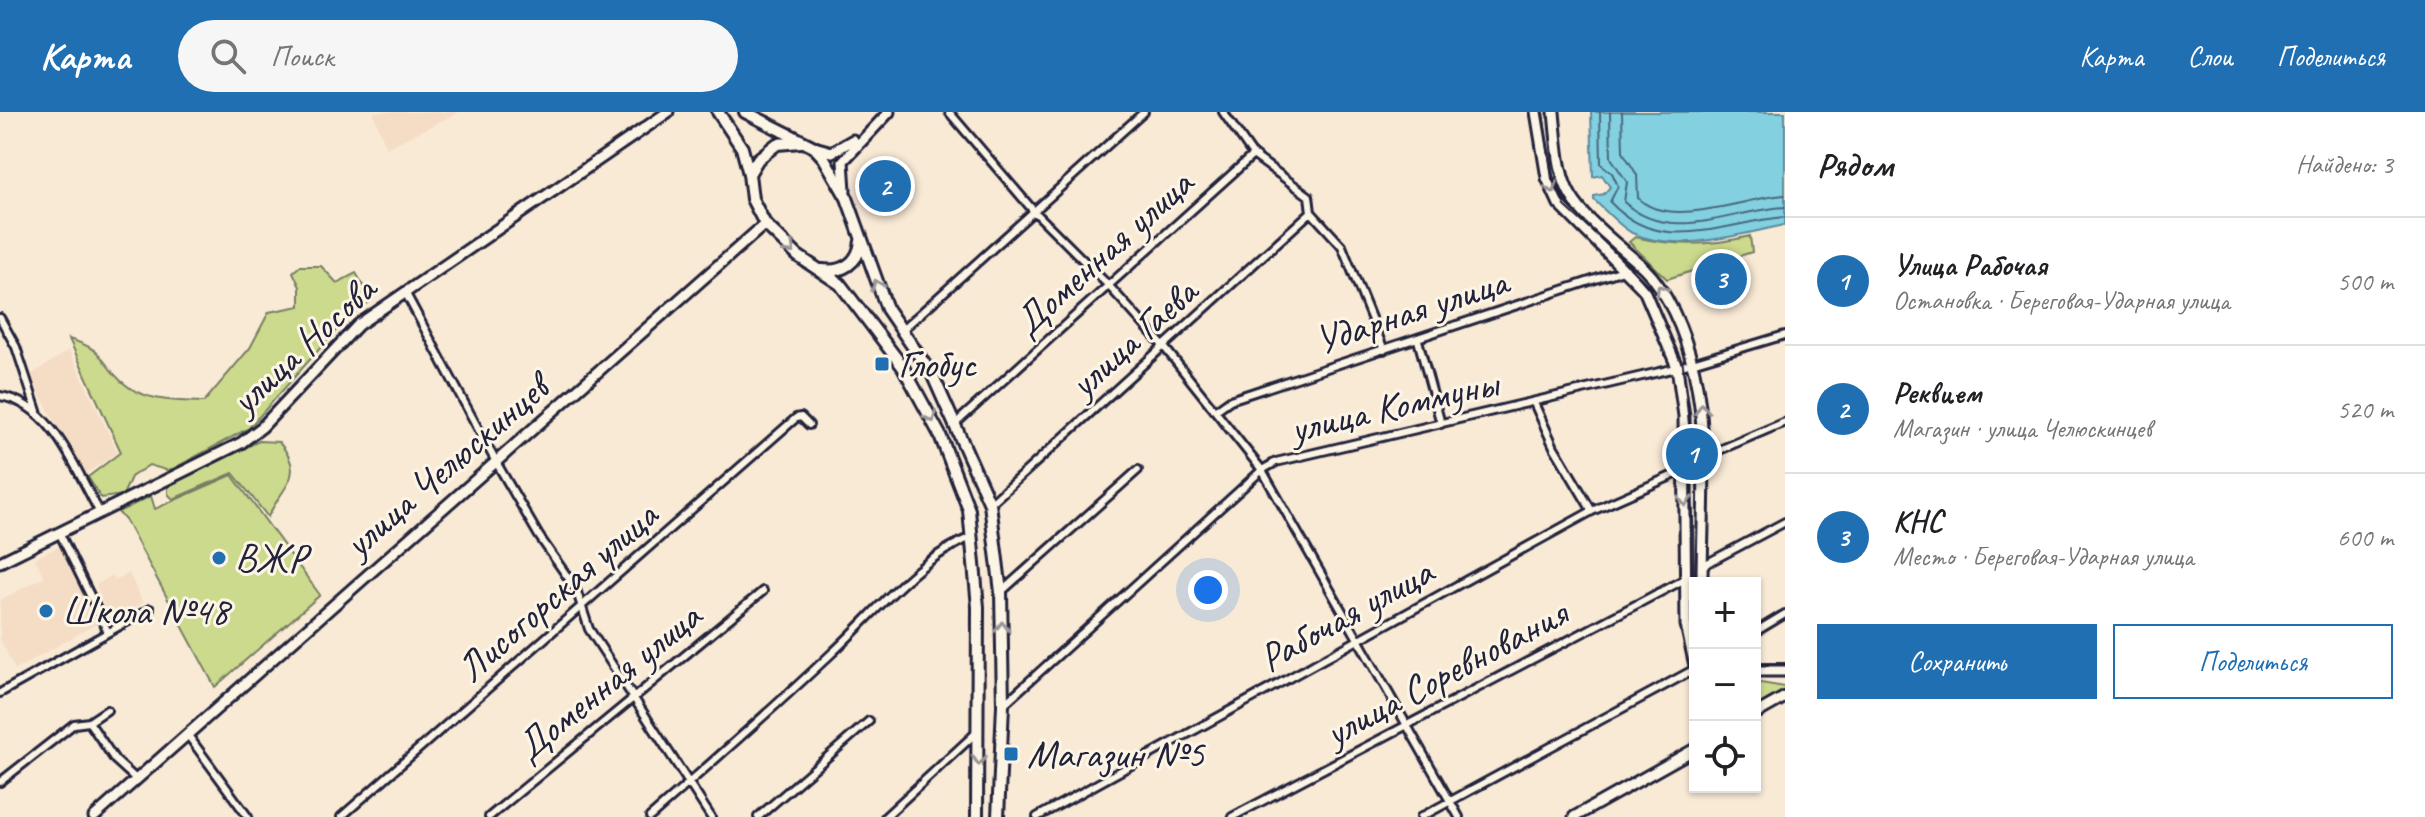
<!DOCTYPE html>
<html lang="ru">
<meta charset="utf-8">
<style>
body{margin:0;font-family:Caveat,sans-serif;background:#f6f6f6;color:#202124}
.controls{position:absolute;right:24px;bottom:24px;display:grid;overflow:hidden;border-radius:0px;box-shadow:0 2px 6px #0004}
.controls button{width:72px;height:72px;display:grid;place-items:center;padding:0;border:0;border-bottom:2px solid #e0e0e0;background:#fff;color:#202124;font:40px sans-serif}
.you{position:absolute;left:1208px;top:478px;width:28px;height:28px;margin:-20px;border:6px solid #fff;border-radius:50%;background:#1a73e8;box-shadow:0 0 0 12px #1a73e833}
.badge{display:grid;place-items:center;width:52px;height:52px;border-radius:50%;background:#1f6fb2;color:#fff;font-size:26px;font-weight:700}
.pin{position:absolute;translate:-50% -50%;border:4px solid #fff;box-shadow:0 2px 8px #0006}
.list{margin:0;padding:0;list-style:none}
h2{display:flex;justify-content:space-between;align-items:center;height:104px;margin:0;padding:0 32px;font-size:34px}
h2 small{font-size:26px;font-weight:400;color:#757577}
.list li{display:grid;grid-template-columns:52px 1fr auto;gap:24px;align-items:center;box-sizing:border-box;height:128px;padding:0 32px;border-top:2px solid #e0e0e0}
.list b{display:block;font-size:30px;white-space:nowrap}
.list p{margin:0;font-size:26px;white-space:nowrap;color:#757577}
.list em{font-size:26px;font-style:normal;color:#757577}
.actions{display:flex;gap:16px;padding:24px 32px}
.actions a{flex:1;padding:18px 0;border:2px solid #1f6fb2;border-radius:0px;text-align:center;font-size:28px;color:#1f6fb2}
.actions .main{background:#1f6fb2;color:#fff}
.icon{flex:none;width:44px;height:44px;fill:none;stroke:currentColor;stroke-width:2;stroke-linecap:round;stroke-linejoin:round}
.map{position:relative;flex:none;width:1785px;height:705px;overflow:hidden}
header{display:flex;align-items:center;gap:48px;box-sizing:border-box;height:112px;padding:0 40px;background:#1f6fb2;color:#fff}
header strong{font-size:38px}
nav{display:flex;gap:44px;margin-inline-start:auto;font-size:28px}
.search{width:560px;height:72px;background:#f6f6f6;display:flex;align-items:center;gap:20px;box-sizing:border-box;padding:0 28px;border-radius:44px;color:#757577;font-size:30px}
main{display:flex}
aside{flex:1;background:#fff}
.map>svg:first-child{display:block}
.built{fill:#f5ddc5}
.green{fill:#ccda8d;stroke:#777e64;stroke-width:2}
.water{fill:#82d0e0;stroke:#5c8a9e;stroke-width:2}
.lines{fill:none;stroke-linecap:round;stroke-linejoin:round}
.shore{stroke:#48687d;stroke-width:2}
.street-casing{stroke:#22223b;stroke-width:12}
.secondary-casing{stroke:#22223b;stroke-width:15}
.primary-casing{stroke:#22223b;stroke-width:16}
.street{stroke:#fcf5e5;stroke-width:6}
.secondary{stroke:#fcf5e5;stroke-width:9}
.primary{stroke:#fcf5e5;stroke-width:10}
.tram{stroke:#22223b;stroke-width:2}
.oneway{stroke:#9a9698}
.poi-dot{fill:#1f6fb2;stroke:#fcf5e5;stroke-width:3}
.labels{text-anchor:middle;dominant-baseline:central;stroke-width:6;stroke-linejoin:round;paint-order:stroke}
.street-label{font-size:40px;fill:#22223b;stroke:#fcf5e5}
.poi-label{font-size:40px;fill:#22223b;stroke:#fcf5e5;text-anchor:start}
</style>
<header>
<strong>Карта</strong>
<div class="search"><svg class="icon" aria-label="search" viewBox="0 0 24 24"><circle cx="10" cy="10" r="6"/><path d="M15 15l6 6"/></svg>Поиск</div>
<nav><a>Карта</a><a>Слои</a><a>Поделиться</a></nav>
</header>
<main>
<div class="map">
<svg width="1785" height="705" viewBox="0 0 1785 705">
<rect width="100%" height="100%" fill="#f9ead6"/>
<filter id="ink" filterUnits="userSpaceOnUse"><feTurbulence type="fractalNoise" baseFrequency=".0125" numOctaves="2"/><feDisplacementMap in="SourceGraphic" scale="16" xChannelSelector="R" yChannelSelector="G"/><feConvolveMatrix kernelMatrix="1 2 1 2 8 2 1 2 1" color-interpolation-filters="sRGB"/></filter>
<g filter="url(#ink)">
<!-- built -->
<path class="built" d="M373 0H460L386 36Z
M69 238 118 341 85 362 29 264Z
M62 433 98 511 15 558 0 527V488L44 465 35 446Z
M129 461 143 491 109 509 96 473 112 463 115 468Z"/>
<!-- green -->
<path class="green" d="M1750 124 1752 140 1667 167 1629 130 1635 125C1673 134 1712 134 1750 124Z
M300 154H321L337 171 356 161 372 188 347 206 249 316 169 359 149 353 131 365 123 383 101 386 88 365 121 340 69 227C107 239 96 245 121 269 144 290 175 289 204 290L250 236 269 200 300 194V175L293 160Z
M259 329 279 330C307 364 283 372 268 405L233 361 173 387 168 382V374Z
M232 363 320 483 215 575 126 409 118 400 151 384 155 397Z
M1755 570 1785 575V580L1755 597Z"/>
<!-- water -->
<path class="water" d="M1591 0H1785V113C1739 122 1677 142 1632 121 1619 114 1605 98 1594 88V84L1604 82 1610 75 1602 63 1593 65Z"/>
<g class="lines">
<!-- shore -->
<path class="shore" d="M1600 0 1601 52 1612 61 1618 74 1610 90C1661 145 1723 110 1785 105
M1610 0 1611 46 1627 70 1624 90C1669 133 1732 98 1785 95
M1622 0 1623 40 1637 63 1638 86C1669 118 1747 85 1785 83"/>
<defs>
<path id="street" d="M949 0 1032 97 1109 174 1165 236 1262 358 1459 705
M1223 0 1253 43 1309 84 1311 100 1342 134 1384 238
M405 180 496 350 539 424 576 477 589 517 711 705
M0 206 16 235 37 299
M901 219 1144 0
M1418 228 1441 312
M0 284C53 292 76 359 100 401
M1534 291 1554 335 1592 399
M1216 298 1230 288 1626 157
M955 312 1253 43
M1703 345 1785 310
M990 392 1311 100
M60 422 108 520
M1702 454 1785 410
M1001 480 1138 358
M1755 520 1785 502
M0 581 150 497
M1003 593 1262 358 1276 350 1672 257 1785 223
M89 610 115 648 137 668
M187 622 248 705
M0 670 74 612 89 610 107 598
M341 705 796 306 801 305 809 313
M489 705 763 479
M650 705C711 651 773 597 832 541 873 503 920 444 972 425
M758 705 869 609
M885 705 976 621
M1037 705 1592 399 1685 358
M1232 705 1685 467
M1421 705 1695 557"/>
<path id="secondary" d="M1536 0 1547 66 1559 92 1644 178 1677 255 1684 304 1686 513 1695 554
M1554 0C1561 77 1561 84 1620 135 1634 147 1649 158 1659 174 1717 263 1702 371 1702 471
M814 35 832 40 853 28
M845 78 843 49 889 0
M0 450 241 331 262 315 358 213 668 0
M1755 559H1785
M1755 602 1785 585
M94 705 765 112
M1574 705 1695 637"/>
<path id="primary" d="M718 0 742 36 749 62
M745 0 814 35 824 46 847 86 887 197 933 264 990 392 1001 480 1003 593 998 705
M801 30 777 32 758 47 749 62 752 87 765 112 798 144 840 172 903 255 940 323 969 398 978 495 977 705
M822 158C842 161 859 151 861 129"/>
</defs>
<!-- street casing -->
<use href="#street" class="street-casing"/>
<!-- secondary casing -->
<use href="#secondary" class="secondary-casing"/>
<!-- primary casing -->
<use href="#primary" class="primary-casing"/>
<!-- street -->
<use href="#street" class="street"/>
<!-- secondary -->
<use href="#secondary" class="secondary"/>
<!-- primary -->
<use href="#primary" class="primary"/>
<!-- tram -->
<path class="tram" d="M1543 0 1552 67 1565 94 1628 152 1651 179 1683 253 1692 342 1695 529
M1755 551H1785"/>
</g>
<!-- one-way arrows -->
<defs><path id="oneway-chevron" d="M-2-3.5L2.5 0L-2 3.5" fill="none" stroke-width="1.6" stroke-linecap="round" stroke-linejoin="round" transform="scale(2)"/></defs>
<g class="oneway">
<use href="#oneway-chevron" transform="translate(1552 76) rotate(68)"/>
<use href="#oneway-chevron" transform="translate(790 137) rotate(43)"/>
<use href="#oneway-chevron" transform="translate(877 173) rotate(-111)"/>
<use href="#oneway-chevron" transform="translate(1661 178) rotate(-121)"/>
<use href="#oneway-chevron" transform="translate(1702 297) rotate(-95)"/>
<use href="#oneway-chevron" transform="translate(931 305) rotate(64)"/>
<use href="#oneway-chevron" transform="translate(1685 389) rotate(90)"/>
<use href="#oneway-chevron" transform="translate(1002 515) rotate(-91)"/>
<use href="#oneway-chevron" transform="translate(979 648) rotate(92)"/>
</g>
</g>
<!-- markers -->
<g class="poi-dot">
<rect x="874" y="244" width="16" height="16" rx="4"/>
<circle cx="219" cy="446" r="8"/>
<circle cx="46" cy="499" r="8"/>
<rect x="1003" y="634" width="16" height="16" rx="4"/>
</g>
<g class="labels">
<!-- street labels -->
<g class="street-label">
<text transform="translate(1103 141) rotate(-42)">Доменная улица</text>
<text transform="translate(1411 199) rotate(-18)">Ударная улица</text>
<text transform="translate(1133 226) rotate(-42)">улица Гаева</text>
<text transform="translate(303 233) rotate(-43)">улица Носова</text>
<text transform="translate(1394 294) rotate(-13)">улица Коммуны</text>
<text transform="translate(446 354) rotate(-41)">улица Челюскинцев</text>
<text transform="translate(557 480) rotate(-41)">Лисогорская улица</text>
<text transform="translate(1346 503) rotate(-29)">Рабочая улица</text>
<text transform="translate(1446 561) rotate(-28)">улица Соревнования</text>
<text transform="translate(608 570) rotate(-39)">Доменная улица</text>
</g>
<!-- poi labels -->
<g class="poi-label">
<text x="898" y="252">Глобус</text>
<text x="235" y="446">ВЖР</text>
<text x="62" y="499">Школа №48</text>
<text x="1027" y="642">Магазин №5</text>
</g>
</g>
</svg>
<div class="controls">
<button>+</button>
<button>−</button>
<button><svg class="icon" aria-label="locate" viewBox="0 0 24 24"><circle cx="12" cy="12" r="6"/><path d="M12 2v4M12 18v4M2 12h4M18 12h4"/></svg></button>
</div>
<div class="you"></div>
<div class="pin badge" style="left:1692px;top:342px">1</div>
<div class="pin badge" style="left:885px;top:74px">2</div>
<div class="pin badge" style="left:1721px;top:167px">3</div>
</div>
<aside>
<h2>Рядом<small>Найдено: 3</small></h2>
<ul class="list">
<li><span class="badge">1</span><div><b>Улица Рабочая</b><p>Остановка · Береговая-Ударная улица</p></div><em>500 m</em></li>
<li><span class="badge">2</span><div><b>Реквием</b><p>Магазин · улица Челюскинцев</p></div><em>520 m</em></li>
<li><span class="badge">3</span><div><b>КНС</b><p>Место · Береговая-Ударная улица</p></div><em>600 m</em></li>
</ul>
<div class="actions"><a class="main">Сохранить</a><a>Поделиться</a></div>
</aside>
</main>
